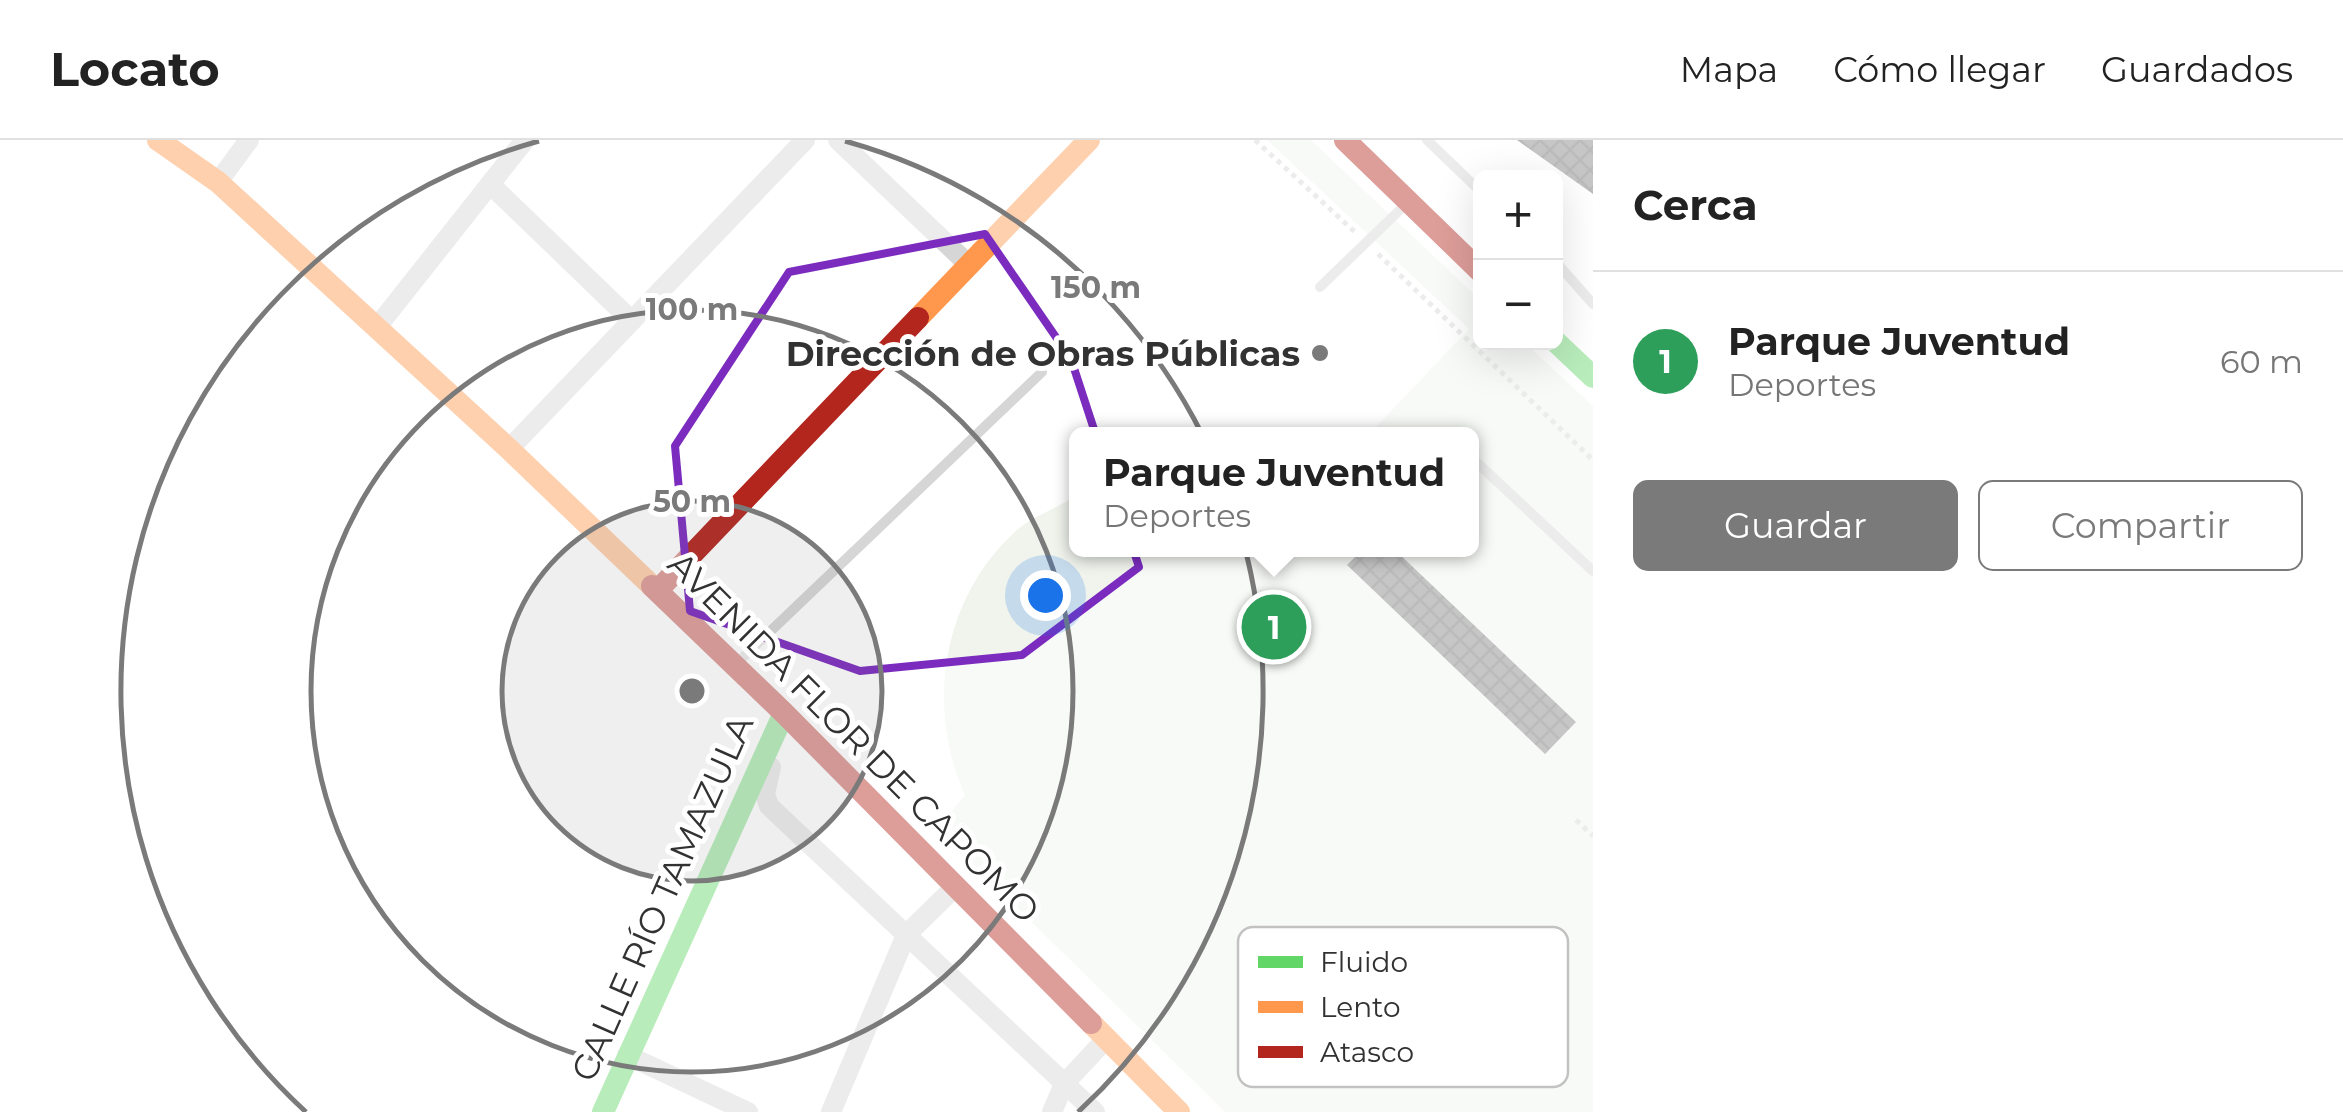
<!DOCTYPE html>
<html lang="es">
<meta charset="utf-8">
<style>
body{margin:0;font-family:Montserrat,sans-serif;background:#f2f2f2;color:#222}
.controls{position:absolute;right:30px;top:30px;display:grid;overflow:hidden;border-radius:15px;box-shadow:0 10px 40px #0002}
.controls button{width:90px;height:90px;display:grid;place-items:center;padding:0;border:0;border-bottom:2px solid #e0e0e0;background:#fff;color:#222;font:50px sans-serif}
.you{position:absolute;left:1045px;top:455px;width:35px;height:35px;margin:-25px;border:8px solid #fff;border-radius:50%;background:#1a73e8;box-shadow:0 0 0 15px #1a73e833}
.badge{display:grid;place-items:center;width:65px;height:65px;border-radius:50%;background:#7a7a7a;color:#fff;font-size:32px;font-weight:700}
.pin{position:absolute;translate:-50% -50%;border:5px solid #fff;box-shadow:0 2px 10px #0006}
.popup{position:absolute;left:1069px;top:287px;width:410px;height:130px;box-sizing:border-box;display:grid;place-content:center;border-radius:15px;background:#fff;filter:drop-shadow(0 2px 8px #0005);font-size:32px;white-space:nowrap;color:#767676}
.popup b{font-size:38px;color:#222}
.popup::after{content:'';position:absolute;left:50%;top:100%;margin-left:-20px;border:20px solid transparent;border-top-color:#fff}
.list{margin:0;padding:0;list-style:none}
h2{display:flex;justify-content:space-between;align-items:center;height:130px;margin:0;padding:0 40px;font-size:42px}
h2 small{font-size:32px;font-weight:400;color:#767676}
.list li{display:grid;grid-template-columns:65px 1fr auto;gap:30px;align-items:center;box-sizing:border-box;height:180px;padding:0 40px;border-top:2px solid #e0e0e0}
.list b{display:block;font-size:38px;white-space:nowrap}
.list p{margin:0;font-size:32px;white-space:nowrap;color:#767676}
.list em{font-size:32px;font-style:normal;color:#767676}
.actions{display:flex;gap:20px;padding:30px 40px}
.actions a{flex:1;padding:22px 0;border:2px solid #7a7a7a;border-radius:15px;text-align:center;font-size:35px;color:#7a7a7a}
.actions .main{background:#7a7a7a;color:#fff}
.map{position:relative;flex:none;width:1593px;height:972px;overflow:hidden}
header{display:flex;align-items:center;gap:60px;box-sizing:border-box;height:140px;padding:0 50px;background:#fff;border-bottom:2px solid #e0e0e0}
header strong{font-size:48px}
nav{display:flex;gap:55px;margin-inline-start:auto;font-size:35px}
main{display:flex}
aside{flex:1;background:#fff}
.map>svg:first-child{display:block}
.pitch{fill:#f0f4ed}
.building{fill:url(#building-cross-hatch)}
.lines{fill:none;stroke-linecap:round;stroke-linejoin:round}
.path{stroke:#d5d5d5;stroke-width:5;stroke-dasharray:5 5;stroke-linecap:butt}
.lane{stroke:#d6d6d6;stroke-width:10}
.street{stroke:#d6d6d6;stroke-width:20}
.fast{stroke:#63d668;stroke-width:22}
.slow{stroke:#ff974d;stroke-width:22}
.jam{stroke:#b3261e;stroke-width:22}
.marked{fill:none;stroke:#7b2cbf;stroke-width:8;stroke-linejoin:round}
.ring{fill:none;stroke:#7a7a7a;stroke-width:5}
.poi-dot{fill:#7a7a7a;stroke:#fff;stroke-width:4}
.labels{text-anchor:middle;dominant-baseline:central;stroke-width:10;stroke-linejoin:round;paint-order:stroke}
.poi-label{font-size:35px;font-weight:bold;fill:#323232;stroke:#fff;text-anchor:end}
.street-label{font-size:35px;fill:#323232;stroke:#fff}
.key{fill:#fff;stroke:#c2c2c2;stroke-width:2.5}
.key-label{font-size:28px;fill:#323232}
.centre{fill:#7a7a7a;stroke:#fff;stroke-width:5}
.ring-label{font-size:30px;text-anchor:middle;font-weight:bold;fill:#7a7a7a;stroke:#fff;stroke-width:10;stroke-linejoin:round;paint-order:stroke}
</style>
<header>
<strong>Locato</strong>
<nav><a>Mapa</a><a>Cómo llegar</a><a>Guardados</a></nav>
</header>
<main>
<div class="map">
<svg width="1593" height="972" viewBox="0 0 1593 972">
<defs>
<pattern id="building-cross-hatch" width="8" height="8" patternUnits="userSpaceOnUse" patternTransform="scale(2.5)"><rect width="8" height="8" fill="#808080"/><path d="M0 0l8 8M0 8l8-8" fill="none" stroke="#696969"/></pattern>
</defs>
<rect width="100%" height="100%" fill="#fff"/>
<!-- pitch -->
<path class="pitch" d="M1267 0H1311L1480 160V202L1525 203 1593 266V972H1225L937 689 965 655C925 567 942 457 1017 390 1032 377 1054 369 1071 359L1076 358V410H1472V294H1369L1469 189Z"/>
<!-- building -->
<path class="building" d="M1517 0H1593V54Z
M1362 410H1395L1576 582 1545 614 1347 425Z"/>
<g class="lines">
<!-- path -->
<path class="path" d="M1255 0 1356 93
M1378 114 1593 320
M1576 680 1593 696"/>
<!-- lane -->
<path class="lane" d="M1427 0 1480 51
M1556 122 1593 164
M1320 147 1405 65
M1472 318 1593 431
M735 525 1042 232"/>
<!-- street -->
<path class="street" d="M838 0 969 125
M218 42 249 0
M490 44 632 181
M377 187 525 0
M509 309 805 0
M771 627 765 654 769 666 1095 972
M627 915 748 972
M831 972 906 795 956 746
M1052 972 1064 944 1107 898"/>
<!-- fast -->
<path class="fast" d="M1556 202 1593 237
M603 972 784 573"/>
<!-- slow -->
<path class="slow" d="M158 0 218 42 509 309 652 446
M918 178 1089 0
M1091 883 1179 972"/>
<!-- jam -->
<path class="jam" d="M1345 0 1480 131
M652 446 784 573 1091 883
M657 451 918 178"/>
</g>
<!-- marked area -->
<path d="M0 0H1593V972H0ZM985 94 1071 219 1139 427 1022 515 860 531 690 471 675 306 789 132Z" fill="#fff" fill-opacity=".55" fill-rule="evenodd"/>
<path class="marked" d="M985 94 1071 219 1139 427 1022 515 860 531 690 471 675 306 789 132Z"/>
<!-- distance rings -->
<circle cx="692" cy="551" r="190" fill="#7a7a7a" fill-opacity=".12"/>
<g class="ring">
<circle cx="692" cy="551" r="190"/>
<circle cx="692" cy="551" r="381"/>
<path d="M306 972A571 571 0 0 1 539 1M845 1A571 571 0 0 1 1078 972"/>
</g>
<!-- markers -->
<circle class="poi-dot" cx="1320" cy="213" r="10"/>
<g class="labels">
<!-- poi labels -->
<g class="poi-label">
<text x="1300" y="213">Dirección de Obras Públicas</text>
</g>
<!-- street labels -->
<g class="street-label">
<text transform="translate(854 597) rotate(45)">AVENIDA FLOR DE CAPOMO</text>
<text transform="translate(662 758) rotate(-66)">CALLE RÍO TAMAZULA</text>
</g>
</g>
<!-- legend -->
<rect x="1238" y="787" width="330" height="160" rx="15" class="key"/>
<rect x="1258" y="816" width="45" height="12" fill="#63d668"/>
<rect x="1258" y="861" width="45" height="12" fill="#ff974d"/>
<rect x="1258" y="906" width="45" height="12" fill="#b3261e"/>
<g class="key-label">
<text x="1320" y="832">Fluido</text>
<text x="1320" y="877">Lento</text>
<text x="1320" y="922">Atasco</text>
</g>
<circle cx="692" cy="551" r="15" class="centre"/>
<g class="ring-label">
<text x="1096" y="158">150 m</text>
<text x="692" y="180">100 m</text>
<text x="692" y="372">50 m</text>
</g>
</svg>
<div class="controls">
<button>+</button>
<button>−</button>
</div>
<div class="you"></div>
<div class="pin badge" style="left:1274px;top:487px;background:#2e9e5b">1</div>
<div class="popup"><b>Parque Juventud</b>Deportes</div>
</div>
<aside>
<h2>Cerca<small></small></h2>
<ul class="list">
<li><span class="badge" style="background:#2e9e5b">1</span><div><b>Parque Juventud</b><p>Deportes</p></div><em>60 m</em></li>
</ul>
<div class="actions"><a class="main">Guardar</a><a>Compartir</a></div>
</aside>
</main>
